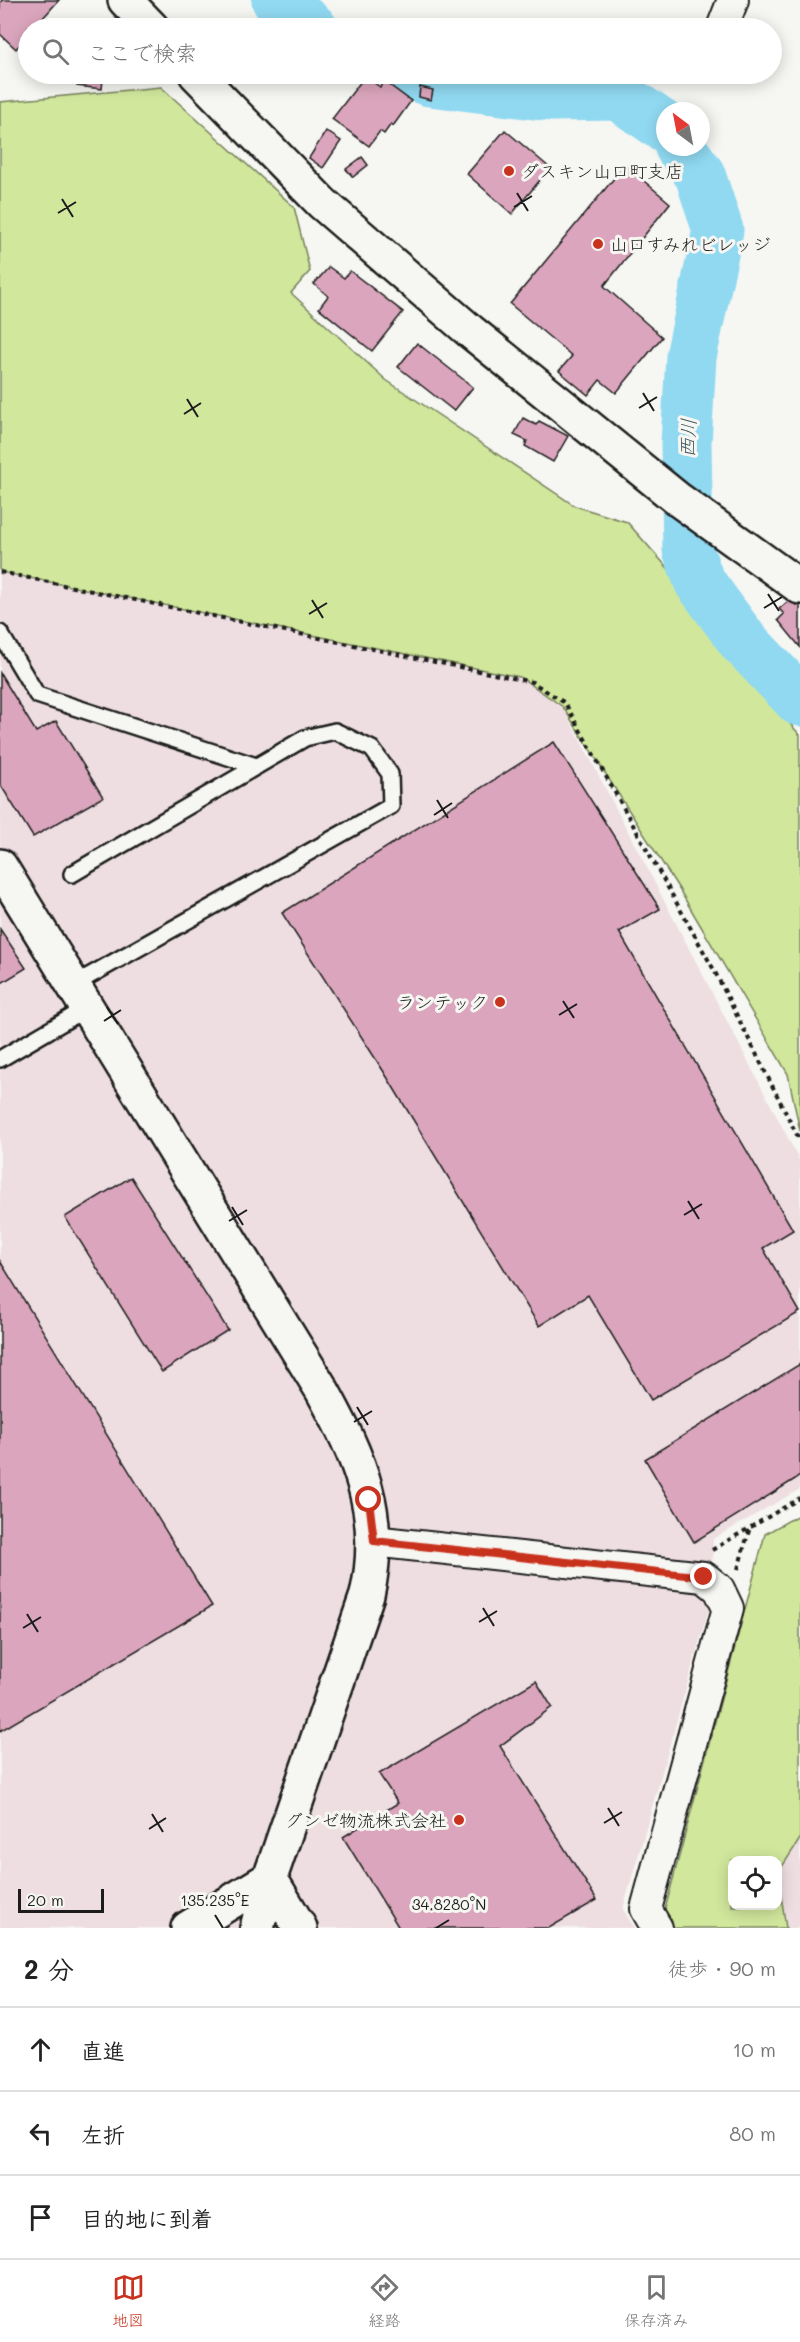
<!DOCTYPE html>
<html lang="ja">
<meta charset="utf-8">
<style>
body{margin:0;font-family:Mali,"Klee One",sans-serif;background:#f6f6f6;color:#222}
.controls{position:absolute;right:18px;bottom:18px;display:grid;overflow:hidden;border-radius:12px;box-shadow:0 3px 15px #0003}
.controls button{width:54px;height:54px;display:grid;place-items:center;padding:0;border:0;border-bottom:2px solid #e0e0e0;background:#fff;color:#222;font:30px sans-serif}
.compass{position:absolute;left:656px;top:102px;width:54px;height:54px;border-radius:50%;background:#fff;box-shadow:0 3px 15px #0003;rotate:328deg}
.scale{position:absolute;left:18px;bottom:15px;width:86px;box-sizing:border-box;padding-left:6px;border:3px solid #1c1c1c;border-top:0;font-size:16px;line-height:21px;white-space:nowrap;color:#1c1c1c;-webkit-text-stroke:4px #f6f6f2;paint-order:stroke}
.stop{position:absolute;width:18px;height:18px;margin:-14px;border:4px solid #c8321e;border-radius:50%;background:#fff}
.stop.end{background:#c8321e;border-color:#fff;box-shadow:0 2px 6px #0008}
.list{margin:0;padding:0;list-style:none}
h2{display:flex;justify-content:space-between;align-items:center;height:78px;margin:0;padding:0 24px;font-size:26px}
h2 small{font-size:20px;font-weight:400;color:#767676}
.list li{display:grid;grid-template-columns:39px 1fr auto;gap:18px;align-items:center;box-sizing:border-box;height:84px;padding:0 24px;border-top:2px solid #e0e0e0}
.list b{display:block;font-size:22px;white-space:nowrap}
.list em{font-size:20px;font-style:normal;color:#767676}
.icon{flex:none;width:33px;height:33px;fill:none;stroke:currentColor;stroke-width:2;stroke-linecap:round;stroke-linejoin:round}
.map{position:relative;flex:none;width:800px;height:1928px;overflow:hidden}
.search{position:absolute;background:#fff;box-shadow:0 3px 15px #0003;left:18px;right:18px;top:18px;height:66px;display:flex;align-items:center;gap:15px;box-sizing:border-box;padding:0 21px;border-radius:33px;color:#767676;font-size:22px}
.sheet{height:330px;background:#fff}
nav{display:flex;justify-content:space-around;align-items:center;box-sizing:border-box;height:84px;border-top:2px solid #e0e0e0;background:#fff;font-size:16px;color:#767676}
nav a{display:grid;justify-items:center;gap:3px}
nav .on{color:#c8321e}
.map>svg:first-child{display:block}
.built{fill:#eedee2}
.green{fill:#d1e79c;stroke:#76825c;stroke-width:1.5}
.lines{fill:none;stroke-linecap:round;stroke-linejoin:round}
.river{stroke:#90d9f1;stroke-width:51}
.building{fill:#dba6bd;stroke:#1c1c1c;stroke-width:1.5}
.service-casing{stroke:#1c1c1c;stroke-width:20}
.minor-casing{stroke:#1c1c1c;stroke-width:34}
.tertiary-casing{stroke:#1c1c1c;stroke-width:38}
.path{stroke:#1c1c1c;stroke-width:4;stroke-dasharray:4.5 4.5;stroke-linecap:butt}
.service{stroke:#f6f6f2;stroke-width:15}
.minor{stroke:#f6f6f2;stroke-width:30}
.tertiary{stroke:#f6f6f2;stroke-width:33}
.route{stroke:#c8321e;stroke-width:8}
.ticks{fill:none;stroke:#1c1c1c;stroke-width:2}
.poi-dot{fill:#c8321e;stroke:#f6f6f2;stroke-width:2}
.labels{text-anchor:middle;dominant-baseline:central;stroke-width:6;stroke-linejoin:round;paint-order:stroke}
.poi-label{font-size:18px;fill:#1c1c1c;stroke:#f6f6f2;text-anchor:start}
.water-label{font-size:20px;font-style:italic;fill:#3f555c;stroke:#f6f6f2}
.ticks-label{font-size:15px;text-anchor:middle;fill:#1c1c1c;stroke:#f6f6f2;stroke-width:6;stroke-linejoin:round;paint-order:stroke}
</style>
<div class="map">
<svg width="800" height="1928" viewBox="0 0 800 1928">
<rect width="100%" height="100%" fill="#f6f6f2"/>
<filter id="ink" filterUnits="userSpaceOnUse"><feTurbulence type="fractalNoise" baseFrequency=".0167" numOctaves="2"/><feDisplacementMap in="SourceGraphic" scale="12" xChannelSelector="R" yChannelSelector="G"/><feConvolveMatrix kernelMatrix="1 2 1 2 8 2 1 2 1" color-interpolation-filters="sRGB"/></filter>
<g filter="url(#ink)">
<!-- built -->
<path class="built" d="M0 572 520 676 563 707 800 1161V1489L713 1539 711 1601 623 1909 634 1928H0Z
M800 1839V1928H786L778 1873Z"/>
<!-- green -->
<path class="green" d="M161 87 294 207 310 271 291 293 386 380 575 506 627 522 689 592 720 644 800 735V1131L788 1074 679 889 563 707 520 677 0 572V102Z
M800 1514V1839L778 1873V1860H732V1906H778V1875L786 1928H674L664 1913 765 1534Z"/>
<g class="lines">
<!-- river -->
<path class="river" d="M277 0 312 28
M409 74 430 81 551 96 618 95 665 127
M680 147 700 175 718 230 691 357 686 443 688 550 699 581 743 641 800 701"/>
</g>
<!-- building -->
<path class="building" d="M2 0H59L34 28H28V35L16 49 0 34V3Z
M365 76 380 87 384 81 411 101 393 126 391 124 384 134 380 131 369 146 332 119Z
M78 77 103 79 102 89 77 86Z
M420 87 433 90 431 100 419 97Z
M505 130 550 168 512 214 467 174Z
M326 131 341 141 323 168 309 158Z
M362 157 368 165 353 177 346 169Z
M625 165 670 203 604 286 662 337 616 393 600 380 588 395 559 371 572 356 510 304Z
M329 267 344 278 350 271 403 312 372 351 319 308 328 296 314 284Z
M417 343 473 387 454 411 398 367Z
M523 418 536 425 539 421 568 436 553 462 525 446 527 441 514 435Z
M798 593 800 595V647L778 620 784 614 779 609Z
M0 673 36 732 56 721 103 797 33 837 0 784Z
M554 742 660 909 619 932 793 1230 763 1248 800 1312 651 1400 588 1295 539 1326 384 1072 282 913Z
M0 929 26 968 0 984Z
M131 1177 228 1330 162 1372 65 1217Z
M0 1261 212 1606 0 1731Z
M800 1364V1476L694 1542 645 1459Z
M536 1681 552 1707 500 1746 597 1900 549 1928H399L343 1837 398 1803 379 1774Z"/>
<g class="lines">
<defs>
<path id="service" d="M0 633 37 695 256 766
M72 874 305 738 335 731 372 749 390 774 391 806 73 985
M0 1059 87 1008"/>
<path id="minor" d="M722 28 733 0
M373 1541 704 1577 719 1589 728 1608 646 1909 657 1928"/>
<path id="tertiary" d="M125 0 152 28
M196 74 322 203 470 331 679 500 800 587
M0 866 322 1390C360 1459 385 1515 367 1595L270 1878 257 1928
M188 1928 270 1878 300 1928"/>
</defs>
<!-- service casing -->
<use href="#service" class="service-casing"/>
<!-- minor casing -->
<use href="#minor" class="minor-casing"/>
<!-- tertiary casing -->
<use href="#tertiary" class="tertiary-casing"/>
<!-- path -->
<path class="path" d="M0 572 532 682 565 703 714 970 800 1141
M712 1550 800 1498
M738 1569 750 1527"/>
<!-- service -->
<use href="#service" class="service"/>
<!-- minor -->
<use href="#minor" class="minor"/>
<!-- tertiary -->
<use href="#tertiary" class="tertiary"/>
</g>
</g>
<g class="lines" filter="url(#ink)">
<!-- route -->
<path class="route" d="M369 1500 374 1541 704 1577"/>
</g>
<!-- ticks -->
<path class="ticks" d="M517 193 528 211M62 199 73 217M514 207 532 196M58 213 76 202M643 393 654 411M187 399 198 417M639 408 657 397M184 414 201 403M768 594 779 611M312 600 323 618M764 608 782 597M309 614 327 603M437 800 448 818M434 815 452 803M563 1001 574 1018M107 1007 118 1024M559 1015 577 1004M104 1021 121 1010M688 1201 699 1219M232 1207 243 1225M684 1215 702 1204M229 1221 247 1210M357 1407 368 1425M354 1422 372 1411M483 1608 494 1626M27 1614 38 1632M479 1622 497 1611M23 1628 41 1617M608 1808 619 1826M152 1814 163 1832M604 1823 622 1812M149 1829 166 1818M215 1915 223 1928M436 1928 449 1920"/>
<!-- markers -->
<g class="poi-dot">
<circle cx="509" cy="171" r="6"/>
<circle cx="598" cy="244" r="6"/>
<circle cx="500" cy="1002" r="6"/>
<circle cx="459" cy="1820" r="6"/>
</g>
<g class="labels">
<!-- poi labels -->
<g class="poi-label">
<text x="521" y="171">ダスキン山口町支店</text>
<text x="610" y="244">山口すみれビレッジ</text>
<text x="488" y="1002" text-anchor="end">ランテック</text>
<text x="447" y="1820" text-anchor="end">グンゼ物流株式会社</text>
</g>
<!-- water labels -->
<g class="water-label">
<text transform="translate(687 438) rotate(-88)">西川</text>
</g>
</g>
<g class="ticks-label">
<text x="215" y="1906">135.235°E</text>
<text x="449" y="1910">34.8280°N</text>
</g>
</svg>
<div class="controls">
<button><svg class="icon" aria-label="locate" viewBox="0 0 24 24"><circle cx="12" cy="12" r="6"/><path d="M12 2v4M12 18v4M2 12h4M18 12h4"/></svg></button>
</div>
<svg class="compass" viewBox="-18 -18 36 36"><path d="M0-13l5 13h-10z" fill="#e53935"/><path d="M0 13l5-13h-10z" fill="#767676"/></svg>
<div class="scale">20 m</div>
<div class="stop" style="left:369px;top:1500px"></div>
<div class="stop end" style="left:704px;top:1577px"></div>
<div class="search"><svg class="icon" aria-label="search" viewBox="0 0 24 24"><circle cx="10" cy="10" r="6"/><path d="M15 15l6 6"/></svg>ここで検索</div>
</div>
<section class="sheet">
<h2>2 分<small>徒歩 · 90 m</small></h2>
<ul class="list">
<li><svg class="icon" aria-label="ahead" viewBox="0 0 24 24"><path d="M12 20V5M6 11l6-6 6 6"/></svg><div><b>直進</b></div><em>10 m</em></li>
<li><svg class="icon" aria-label="left" viewBox="0 0 24 24"><path d="M17 20v-9H6M10 6l-5 5 5 5"/></svg><div><b>左折</b></div><em>80 m</em></li>
<li><svg class="icon" aria-label="arrive" viewBox="0 0 24 24"><path d="M6 21V4h12l-3 4 3 4H6"/></svg><div><b>目的地に到着</b></div></li>
</ul>
</section>
<nav>
<a class="on"><svg class="icon" aria-label="map" viewBox="0 0 24 24"><path d="M3 6l6-2 6 2 6-2v14l-6 2-6-2-6 2zM9 4v14M15 6v14"/></svg>地図</a>
<a><svg class="icon" aria-label="directions" viewBox="0 0 24 24"><path d="M12 3l9 9-9 9-9-9zM9 14v-3h6M13 9l2 2-2 2"/></svg>経路</a>
<a><svg class="icon" aria-label="saved" viewBox="0 0 24 24"><path d="M7 4h10v16l-5-4-5 4z"/></svg>保存済み</a>
</nav>
